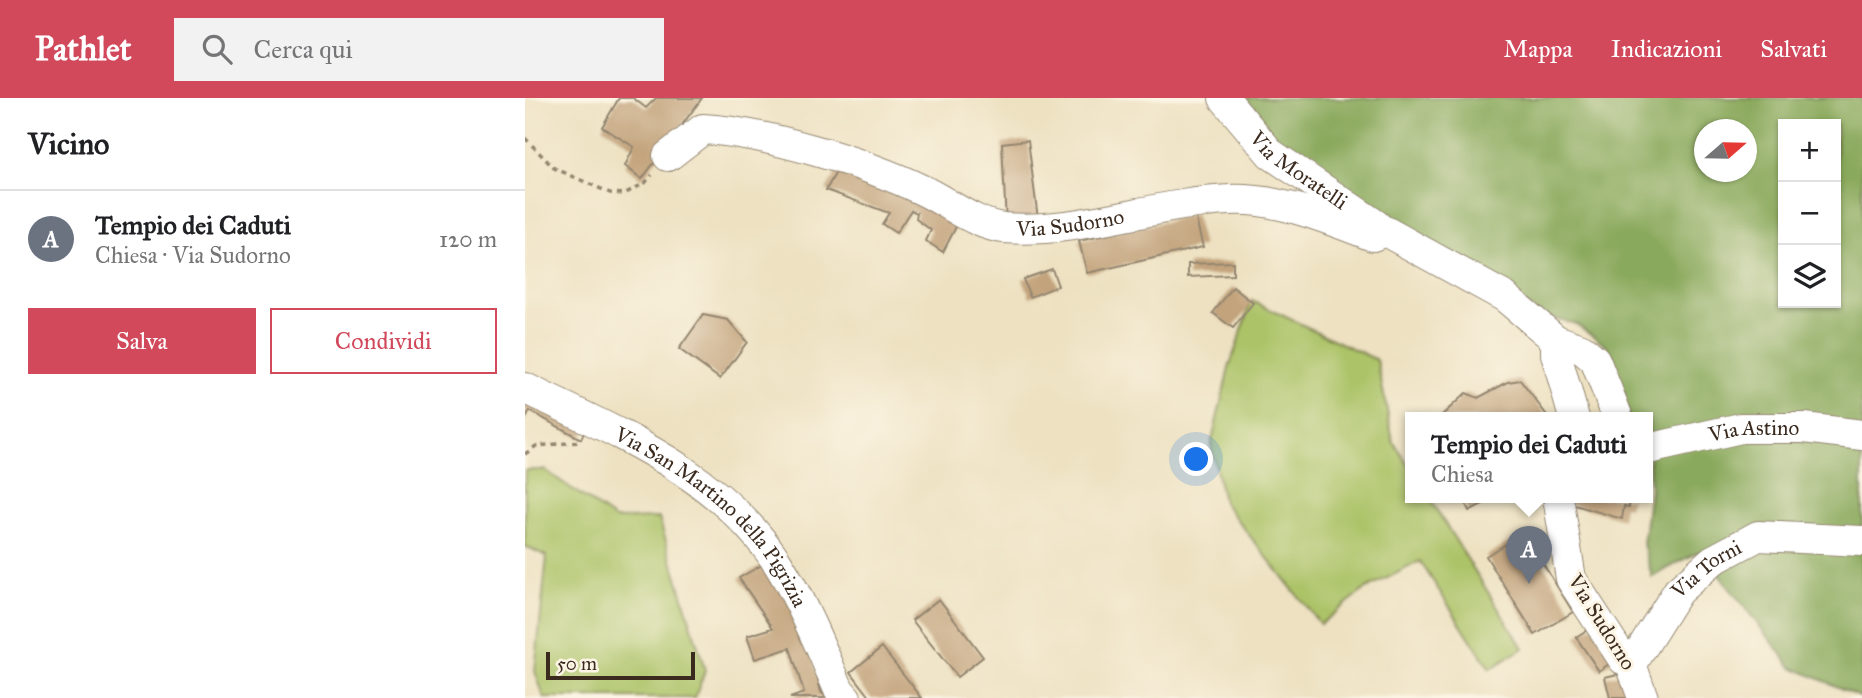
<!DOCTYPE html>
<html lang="it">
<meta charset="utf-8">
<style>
body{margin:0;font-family:"IM FELL Great Primer",serif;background:#f2f2f2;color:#202124}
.controls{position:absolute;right:21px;top:21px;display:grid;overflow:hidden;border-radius:0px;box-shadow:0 2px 5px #0004}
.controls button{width:63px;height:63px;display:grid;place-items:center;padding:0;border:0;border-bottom:2px solid #e0e0e0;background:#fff;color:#202124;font:35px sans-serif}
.compass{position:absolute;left:1169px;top:21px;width:63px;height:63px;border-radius:50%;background:#fff;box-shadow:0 2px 5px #0004;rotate:70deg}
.scale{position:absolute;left:21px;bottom:18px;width:149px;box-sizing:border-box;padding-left:7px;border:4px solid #3b2a1e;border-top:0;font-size:19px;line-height:24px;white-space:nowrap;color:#3b2a1e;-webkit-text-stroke:5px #fcf5e5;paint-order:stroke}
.you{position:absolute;left:672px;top:362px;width:24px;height:24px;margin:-18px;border:5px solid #fff;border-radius:50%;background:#1a73e8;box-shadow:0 0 0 10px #1a73e833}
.badge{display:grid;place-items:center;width:46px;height:46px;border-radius:50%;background:#d1495b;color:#fff;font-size:23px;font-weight:700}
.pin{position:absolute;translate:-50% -58px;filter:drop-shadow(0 2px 4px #0008)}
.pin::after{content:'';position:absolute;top:37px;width:24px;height:21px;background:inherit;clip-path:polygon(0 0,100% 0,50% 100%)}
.popup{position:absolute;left:880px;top:314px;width:248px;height:91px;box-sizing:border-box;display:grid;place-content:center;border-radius:0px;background:#fff;filter:drop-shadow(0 2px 5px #0005);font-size:23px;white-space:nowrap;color:#757577}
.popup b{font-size:26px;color:#202124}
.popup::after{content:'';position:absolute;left:50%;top:100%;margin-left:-14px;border:14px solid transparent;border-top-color:#fff}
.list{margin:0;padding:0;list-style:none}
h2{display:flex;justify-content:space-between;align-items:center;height:91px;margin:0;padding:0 28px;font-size:30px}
h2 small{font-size:23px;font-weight:400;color:#757577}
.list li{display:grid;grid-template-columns:46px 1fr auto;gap:21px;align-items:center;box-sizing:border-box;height:98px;padding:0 28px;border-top:2px solid #e0e0e0}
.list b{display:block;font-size:26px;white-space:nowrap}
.list p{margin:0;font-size:23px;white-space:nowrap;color:#757577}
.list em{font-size:23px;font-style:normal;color:#757577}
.actions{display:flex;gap:14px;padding:21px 28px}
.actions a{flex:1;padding:16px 0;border:2px solid #d1495b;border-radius:0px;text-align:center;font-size:24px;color:#d1495b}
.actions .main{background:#d1495b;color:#fff}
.icon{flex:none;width:38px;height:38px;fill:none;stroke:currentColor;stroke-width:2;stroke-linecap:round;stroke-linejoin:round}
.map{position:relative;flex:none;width:1337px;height:600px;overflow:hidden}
header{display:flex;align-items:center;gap:42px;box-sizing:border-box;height:98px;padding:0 35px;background:#d1495b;color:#fff}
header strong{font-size:33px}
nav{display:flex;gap:38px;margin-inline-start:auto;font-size:24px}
.search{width:490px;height:63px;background:#f2f2f2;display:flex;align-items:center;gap:18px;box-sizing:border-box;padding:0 24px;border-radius:0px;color:#757577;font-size:26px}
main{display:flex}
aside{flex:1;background:#fff}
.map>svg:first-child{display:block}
.green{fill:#acc368;stroke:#747643;stroke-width:2}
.forest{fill:#89a95c;stroke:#626a3d;stroke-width:2;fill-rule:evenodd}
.building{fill:#c2a37c}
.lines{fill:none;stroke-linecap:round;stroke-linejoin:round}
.minor-casing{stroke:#948670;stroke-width:32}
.path{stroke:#948670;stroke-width:3.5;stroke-dasharray:5 5;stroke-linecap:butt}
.minor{stroke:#fff;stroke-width:30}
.labels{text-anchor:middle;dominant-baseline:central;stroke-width:6;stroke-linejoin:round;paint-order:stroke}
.street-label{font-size:21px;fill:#3b2a1e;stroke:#fcf5e5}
</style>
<header>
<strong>Pathlet</strong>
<div class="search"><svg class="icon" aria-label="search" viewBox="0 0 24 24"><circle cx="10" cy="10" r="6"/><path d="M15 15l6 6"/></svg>Cerca qui</div>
<nav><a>Mappa</a><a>Indicazioni</a><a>Salvati</a></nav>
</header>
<main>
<aside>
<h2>Vicino<small></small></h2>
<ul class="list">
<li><span class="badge" style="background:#6b7280">A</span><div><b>Tempio dei Caduti</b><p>Chiesa · Via Sudorno</p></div><em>120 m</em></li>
</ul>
<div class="actions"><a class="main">Salva</a><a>Condividi</a></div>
</aside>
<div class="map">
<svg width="1337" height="600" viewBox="0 0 1337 600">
<rect width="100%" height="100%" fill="#fcf5e5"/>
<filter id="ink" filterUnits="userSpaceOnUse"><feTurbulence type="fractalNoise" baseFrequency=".0143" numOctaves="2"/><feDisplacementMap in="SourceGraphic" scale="14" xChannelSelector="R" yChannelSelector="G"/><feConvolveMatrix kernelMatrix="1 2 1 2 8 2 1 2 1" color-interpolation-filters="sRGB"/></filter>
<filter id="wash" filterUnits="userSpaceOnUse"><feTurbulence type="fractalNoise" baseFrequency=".00686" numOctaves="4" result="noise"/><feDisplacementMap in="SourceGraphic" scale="28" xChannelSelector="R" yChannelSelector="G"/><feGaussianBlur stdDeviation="1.57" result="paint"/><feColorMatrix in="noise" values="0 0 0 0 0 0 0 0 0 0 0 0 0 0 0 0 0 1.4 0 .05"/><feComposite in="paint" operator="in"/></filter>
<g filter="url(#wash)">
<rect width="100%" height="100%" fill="#ede1c1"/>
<!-- green -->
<path class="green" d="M727 203 852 262 868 343 885 370V400H904L998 550 965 571 895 463 839 492 795 526 698 404 686 347 704 270Z
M0 372H20L90 421 134 420 180 572 170 600H19L10 573 22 458 0 448Z"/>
<!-- forest -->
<path class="forest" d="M714 0H1337V600L1267 569 1175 453 1127 479 1118 446 1125 391 1123 320H1104L1083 248 1051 226 1018 217 764 72ZM1258 26H1311V205H1258ZM1180 32H1222V74H1180Z"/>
<g id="blocks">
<!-- building -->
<path class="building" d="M94 0H108L121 10 131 0H177L117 81 100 68 109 49 77 29Z
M503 42 513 121 481 125 477 45Z
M316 65 437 117 418 154 401 143 406 132 391 121 392 115 386 112 371 135 357 126 364 115 301 92Z
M670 117 678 149 562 175 554 143Z
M708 164V177L663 179V166Z
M527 171 533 188 505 199 498 181Z
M708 189 728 205 708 230 688 215Z
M178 217 203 222 222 244 195 281 154 251Z
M995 282 1024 320H914L941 295 953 300 983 284Z
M0 294 63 326 56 341 5 313 0 322Z
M938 400H970L944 413Z
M1026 400H1106L1104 409 1099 408 1097 421Z
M999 435 1048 514 1010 537 961 458Z
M242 464 278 521 296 594 302 600H265L279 595 265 550 230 561 222 538 248 530 214 480Z
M414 501 458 559 432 579 387 522Z
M1068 528 1091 561 1074 573 1051 539Z
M357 549 397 600H346L326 574Z
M1101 574 1108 600H1085L1080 579Z"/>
</g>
</g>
<g filter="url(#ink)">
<use href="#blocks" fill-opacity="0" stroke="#948670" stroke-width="2"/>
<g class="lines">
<defs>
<g id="minor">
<path id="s1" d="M699 0 746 56 851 127"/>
<path id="s2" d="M143 58 178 31C240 34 341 65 397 92 423 104 450 127 479 130 554 136 630 105 705 102 756 100 802 121 848 138L860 133 980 199 1031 242 1057 251 1070 262 1093 320"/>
<path d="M1031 242V256L1049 320"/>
<path id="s3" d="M0 290C93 336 195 375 254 467 278 506 296 550 314 592L321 600"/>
<path id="s4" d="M1123 351 1216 330H1279L1337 337"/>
<path d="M1034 405 1046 481 1098 561 1105 563 1118 600"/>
<path id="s5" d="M1105 563 1110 561 1153 493 1188 462 1233 438 1337 443"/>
</g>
</defs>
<!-- minor casing -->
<use href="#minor" class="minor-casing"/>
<!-- path -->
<path class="path" d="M0 40 29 70 85 95 99 96 120 85 127 77
M0 356 11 348 54 344"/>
<!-- minor -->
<use href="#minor" class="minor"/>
</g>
</g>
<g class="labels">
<!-- street labels -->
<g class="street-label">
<text stroke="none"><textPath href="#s1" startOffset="105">Via Moratelli</textPath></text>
<text stroke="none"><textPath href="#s2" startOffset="430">Via Sudorno</textPath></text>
<text stroke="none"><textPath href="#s4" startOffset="108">Via Astino</textPath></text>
<text stroke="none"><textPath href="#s3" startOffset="231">Via San Martino della Pigrizia</textPath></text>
<text stroke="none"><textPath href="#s5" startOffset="122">Via Torni</textPath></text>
<text transform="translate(1077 524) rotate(58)">Via Sudorno</text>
</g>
</g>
</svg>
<div class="controls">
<button>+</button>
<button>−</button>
<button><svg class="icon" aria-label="layers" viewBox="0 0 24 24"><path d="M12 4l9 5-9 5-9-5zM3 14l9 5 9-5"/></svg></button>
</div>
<svg class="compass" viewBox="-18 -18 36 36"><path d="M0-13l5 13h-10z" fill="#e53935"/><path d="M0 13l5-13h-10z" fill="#757577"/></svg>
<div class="scale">50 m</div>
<div class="you"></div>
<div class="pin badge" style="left:1004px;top:486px;background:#6b7280">A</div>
<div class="popup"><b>Tempio dei Caduti</b>Chiesa</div>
</div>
</main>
